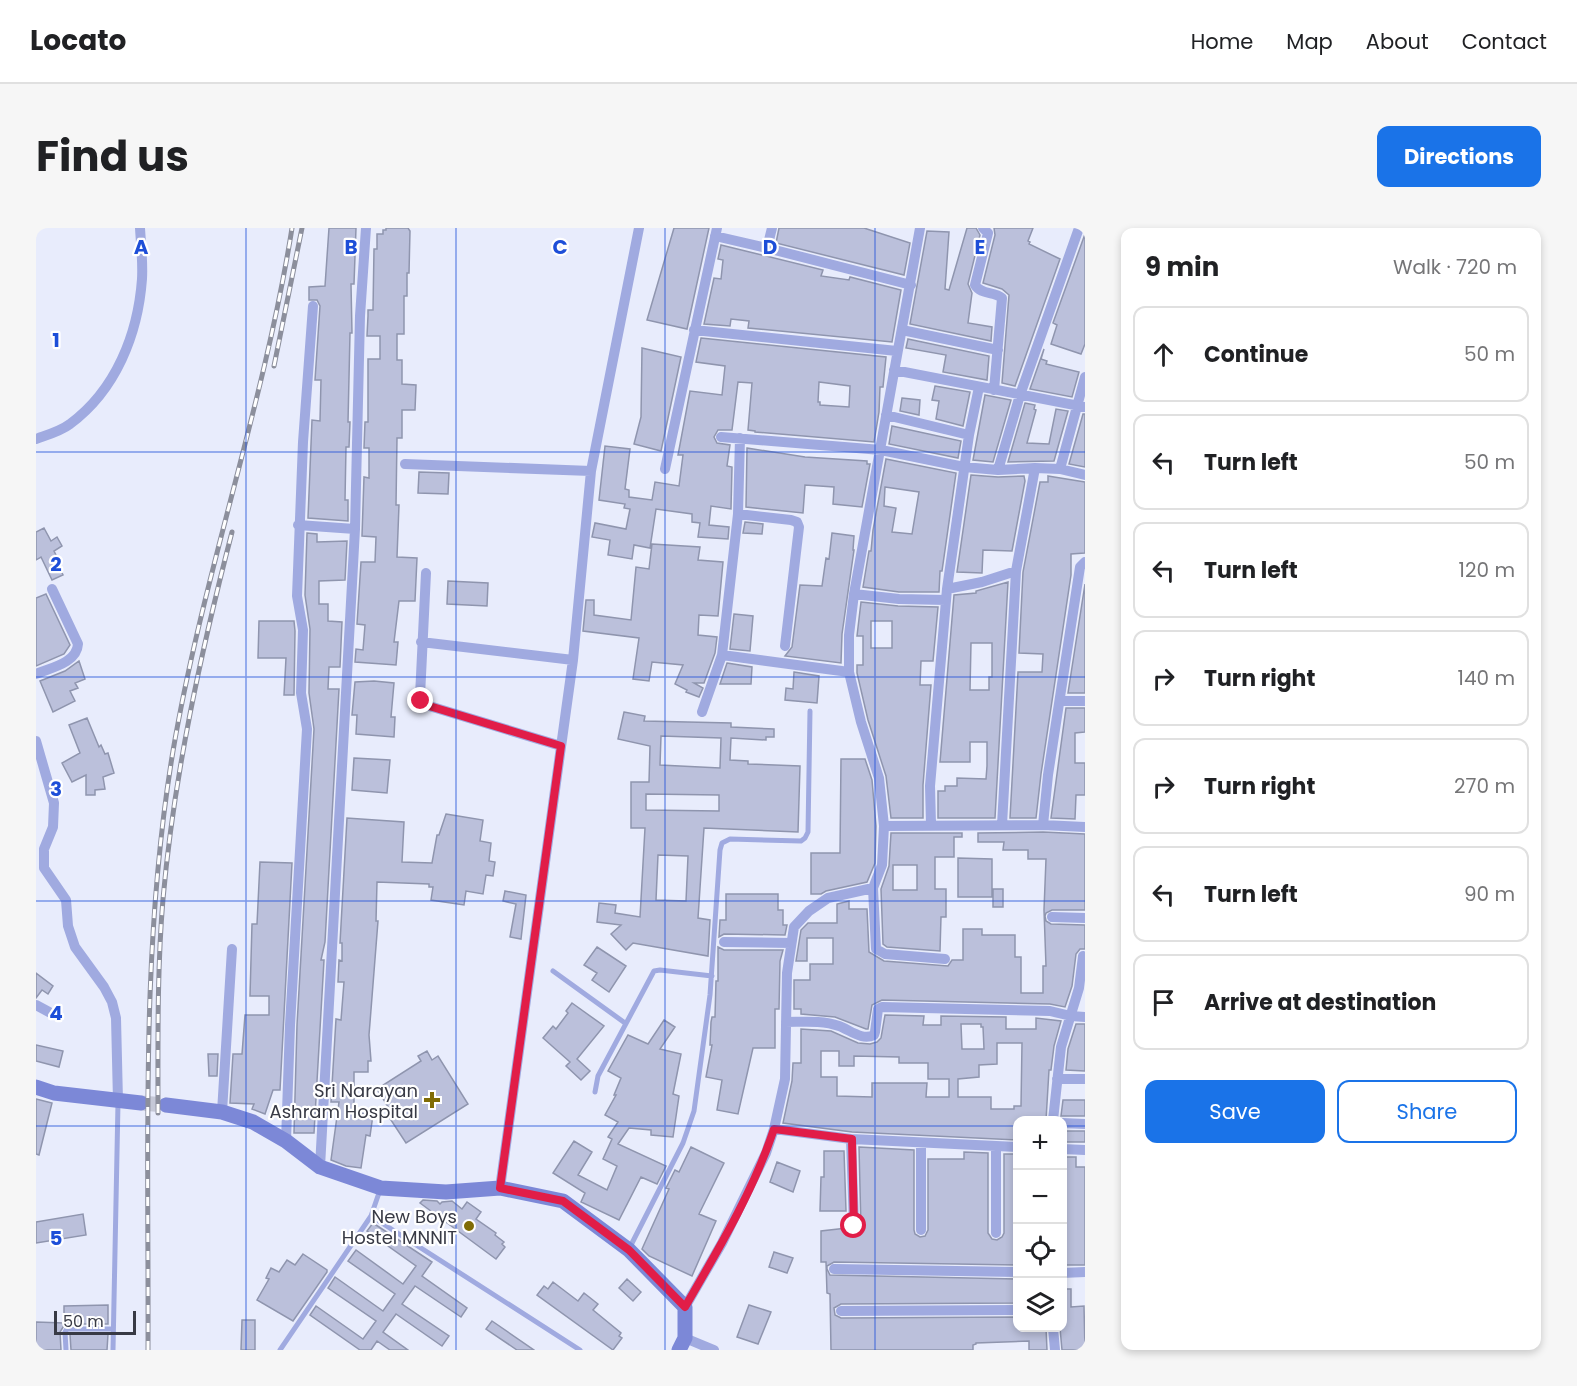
<!DOCTYPE html>
<meta charset="utf-8">
<style>
body{margin:0;font-family:Poppins,sans-serif;background:#f6f6f6;color:#202124}
.controls{position:absolute;right:18px;bottom:18px;display:grid;overflow:hidden;border-radius:12px;box-shadow:0 3px 9px #0003}
.controls button{width:54px;height:54px;display:grid;place-items:center;padding:0;border:0;border-bottom:2px solid #e0e0e0;background:#fff;color:#202124;font:30px sans-serif}
.scale{position:absolute;left:18px;bottom:15px;width:82px;box-sizing:border-box;padding-left:6px;border:3px solid #383a45;border-top:0;font-size:16px;line-height:21px;white-space:nowrap;color:#383a45;-webkit-text-stroke:4px #fff;paint-order:stroke}
.stop{position:absolute;width:18px;height:18px;margin:-14px;border:4px solid #e11d48;border-radius:50%;background:#fff}
.stop.end{background:#e11d48;border-color:#fff;box-shadow:0 2px 6px #0008}
.list{margin:0;padding:0;list-style:none}
h2{display:flex;justify-content:space-between;align-items:center;height:78px;margin:0;padding:0 24px;font-size:26px}
h2 small{font-size:20px;font-weight:400;color:#757577}
.list li{display:grid;grid-template-columns:39px 1fr auto;gap:18px;align-items:center;box-sizing:border-box;height:96px;margin:0 12px 12px;padding:0 12px;border:2px solid #e0e0e0;border-radius:12px}
.list b{display:block;font-size:22px;white-space:nowrap}
.list em{font-size:20px;font-style:normal;color:#757577}
.actions{display:flex;gap:12px;padding:18px 24px}
.actions a{flex:1;padding:14px 0;border:2px solid #1a73e8;border-radius:12px;text-align:center;font-size:21px;color:#1a73e8}
.actions .main{background:#1a73e8;color:#fff}
.icon{flex:none;width:33px;height:33px;fill:none;stroke:currentColor;stroke-width:2;stroke-linecap:round;stroke-linejoin:round}
.map{position:relative;flex:none;width:1049px;height:1122px;overflow:hidden;border-radius:12px}
header{display:flex;align-items:center;gap:36px;box-sizing:border-box;height:84px;padding:0 30px;background:#fff;border-bottom:2px solid #e0e0e0}
header strong{font-size:28px}
nav{display:flex;gap:33px;margin-inline-start:auto;font-size:21px}
.intro{display:flex;align-items:center;justify-content:space-between;box-sizing:border-box;height:144px;padding:0 36px}
h1{margin:0;font-size:42px}
.button{padding:15px 27px;border-radius:12px;background:#1a73e8;color:#fff;font-size:21px;font-weight:700}
main{display:flex;gap:36px;padding:0 36px}
aside{flex:1;background:#fff;border-radius:12px;box-shadow:0 3px 9px #0003}
.map>svg:first-child{display:block}
.building{fill:#bbc0db;stroke:#8f95ae;stroke-width:1.5;fill-rule:evenodd}
.lines{fill:none;stroke-linecap:round;stroke-linejoin:round}
.secondary-tunnel{stroke:#c5c8d7;stroke-width:15;stroke-dasharray:15 8;stroke-linecap:butt}
.lane{stroke:#a0aae0;stroke-width:5}
.street{stroke:#a0aae0;stroke-width:10}
.secondary{stroke:#7c88d7;stroke-width:15}
.rail-casing{stroke:#8c8f9c;stroke-width:5}
.rail{stroke:#fff;stroke-width:3;stroke-dasharray:9;stroke-linecap:butt}
.route{stroke:#e11d48;stroke-width:8}
.grid{fill:none;stroke:#1d4ed8;stroke-width:1.5;stroke-opacity:0.55}
.poi-dot{fill:#806c05;stroke:#fff;stroke-width:2}
.labels{text-anchor:middle;dominant-baseline:central;stroke-width:4.5;stroke-linejoin:round;paint-order:stroke}
.poi-label{font-size:18px;fill:#383a45;stroke:#fff;text-anchor:end}
.grid-label{font-size:20px;text-anchor:middle;font-weight:bold;fill:#1d4ed8;stroke:#fff;stroke-width:4.5;stroke-linejoin:round;paint-order:stroke}
</style>
<header>
<strong>Locato</strong>
<nav><a>Home</a><a>Map</a><a>About</a><a>Contact</a></nav>
</header>
<div class="intro"><h1>Find us</h1><a class="button">Directions</a></div>
<main>
<div class="map">
<svg width="1049" height="1122" viewBox="0 0 1049 1122">
<rect width="100%" height="100%" fill="#e8ecfc"/>
<!-- building -->
<path class="building" d="M293 0H320L318 56H315L316 105H314L312 194H314L313 219H310L309 272H312V293L272 290 276 192 284 193 285 152H279L284 78 281 72H273V59L289 58Z
M350 0H372L374 3 373 45H371V68H368V106H361V132H366V156L380 157 379 182H366V210H361L360 277H363L361 329 381 330 379 373H363L358 414H362L360 437 319 434 320 421 327 422 329 397 321 396 325 334H339L340 309 326 308 328 249 333 250V220H328L329 194H332V131H344V108H331L332 88V82H337L338 21H341V6H347V2H350Z
M638 0H673L651 101 611 92Z
M743 0H828L874 15 868 47 740 15Z
M931 0H940L944 7 932 56 936 65 932 95 956 99 955 113 874 96 891 3 913 4 909 61 913 62Z
M958 0H997L992 13 994 14 993 16 1024 31 979 158 966 155 973 67 966 61 947 55 959 7Z
M1049 6V116L1045 126 1015 116 1021 97 1017 95Z
M685 17 787 42 785 48 813 52 814 49 865 62 856 114 712 100 713 93 695 91 694 98 668 96 678 50 685 51 687 32 682 31Z
M665 110 850 129 847 159H844L843 184 838 214 719 204V203L712 202 716 155 702 154 696 202H682L678 209 681 215 694 217 691 238 696 239 695 281 675 278 673 297 693 299 692 311 662 309 664 295 656 294V286L620 281 614 320 598 317 596 331 572 327 574 312 556 309 559 295 590 301 594 281 588 280 589 276 563 272 569 218 594 221 589 261 593 262V269L616 272 619 254 643 258 647 227H642L654 163 686 167 689 138 660 134ZM783 154 814 158 813 179 784 177V174H782Z
M872 111 953 128 951 152 907 144 910 127 870 120Z
M606 120 645 129 625 223 598 216 605 189Z
M1008 121 1005 131 1011 133 1010 136 1043 144 1036 169 994 161Z
M899 158 934 164 927 198 900 191 903 173 896 172Z
M949 167 975 172 957 234 937 232Z
M866 170 884 172 883 187 864 183Z
M989 175 999 177 998 181 1000 182 991 215 1013 216 1020 181 1032 183 1018 233 972 234Z
M1047 186H1049V239L1033 236Z
M856 198 925 213 922 230 853 216Z
M711 220 769 229 831 233V236H834L826 279 797 276 798 259 769 257 767 285 710 279Z
M850 231 920 245 906 343H904L903 364H863L827 359 833 323H835L837 302ZM849 259 883 264 876 306 856 304 860 280 848 278Z
M383 244 413 245 412 266 382 265Z
M935 247 962 249 988 248 989 253 976 323 947 322 946 345 921 344Z
M1012 248 1049 254V325L1035 326V347L1005 546 1000 590H974L982 444H1006L1007 426 983 425 987 344 1004 254H1012Z
M709 294 727 296 726 306 707 305Z
M8 300 15 313 21 309 26 318 18 323 21 329 19 331 27 347 16 352 5 329 0 332V304Z
M271 305 281 306V314L311 313 309 352 283 353V376H292V393L306 394 304 439H293L292 461H303L289 714 285 732H288L278 905H258L261 797 278 501 273 465 274 401 269 367Z
M796 305 818 308 817 322H818L806 406 805 435 749 428 756 419 764 357 786 358 790 330 793 331Z
M616 316 664 319 662 332 687 334 682 388 663 387 662 407 681 409 679 425 668 455H658L667 460 663 469 650 464 651 462 639 456 647 437 616 434 613 453 597 451 603 410 547 403 550 372H558V387L595 392 600 339 613 341Z
M412 353 452 355 451 378 411 376Z
M972 354 959 590H902V563H909V558H921V550L950 551 951 538V514H934V534H904L918 367 940 365V363ZM935 415H956V449H953V462H934Z
M1049 356V465H1032Z
M10 366 34 417 28 426 0 438V370Z
M825 374 862 378 902 379 897 433H885L884 457H895L887 557V590H855L850 548 832 492 821 445V437H827V408H821ZM835 393H856V420H835Z
M698 386 717 388 714 423 694 421Z
M223 393H258L259 403 258 467H248L250 430H222Z
M43 433 49 451 39 455 42 460 34 463 39 473 17 484 4 453 29 443Z
M691 435 716 439 715 456H684Z
M758 444 783 448 781 475 749 472 750 460 757 461Z
M338 453 358 455 355 489H359L358 509 320 506 321 487H316L319 454Z
M1030 480H1049V504L1039 505V535H1049V567H1040L1039 591 1015 590Z
M588 484 609 488 608 493 695 495V499L738 501V509H730V512L695 510 694 532 712 533V536L764 538 762 604 668 600 662 690 674 692 672 728 597 715 590 722 575 706 585 697 561 694 563 675 580 677 579 685 604 689 609 600H595V554H613L614 518 582 511ZM625 508 685 510 684 540 624 537ZM610 566 683 567V583L610 582ZM622 627 652 628 650 673 620 672Z
M51 490 63 519 65 517 69 526 72 525 78 545 67 549 69 561 59 562V567H50V547L36 554 26 535 44 525 33 497Z
M318 530 354 532 351 565 316 562Z
M805 531H829L836 552 840 598 839 635 831 654 790 663 785 666H775V625H804Z
M410 586 447 592 444 613 455 615 453 633 459 634 457 648 450 647 447 666 430 663 428 677 395 672 397 659H393V656L341 654 340 693H342L333 807 335 833H332V844H318V884L337 887 334 908 330 907 325 940 310 938 295 932 303 874H295L300 791 305 792 308 754H302L303 732 306 733V715H304L311 590 368 594 366 634 396 635 401 607H403Z
M1007 604 1049 606V682H1016L1010 685 1009 688 1010 693 1015 696 1049 697V721H1044L1040 726 1036 758 1029 779 1014 776 846 772 836 777 832 801H830L799 789 765 786V781H758V752H774V736H797V710H771V733H760L765 702 772 695H801V676L813 673V681H831L833 724 848 733 912 738 916 732H927V701H946V707H979V729H985V765H1007V738H1010L1008 682 1010 631H992V622H967L968 614H942V605Z
M855 605H926V609H918V629H899V661H910V689H905L904 723 851 719 847 716 845 661 853 638ZM857 637H881V662H857Z
M922 630 956 631V669H922Z
M224 634 256 635 244 862H237L229 886 216 881 218 876 194 875 197 826H206L209 787H233V768H214L216 696H221Z
M957 661H967V679H957Z
M469 663 490 667 485 711 474 709 480 676 467 673Z
M690 666H742V682H747V697H751L749 707 688 706 683 709 684 692H690Z
M561 719 590 738 573 764 556 752 561 745 548 737Z
M682 719 688 722H747L744 733 743 781H739V820H717L702 886 681 882 686 852 670 849 676 817H674L675 794 676 789H679L680 753H682Z
M0 745 17 758 12 766 6 762 0 770Z
M536 775 568 798 541 831 554 843 545 852 530 838 534 834 507 810 517 798 520 801 532 785 530 783Z
M849 787 888 788 887 797H905V788L970 789V801H1000V790L1025 793 1018 818 1015 842H1013L1010 892H981V912L816 904 747 895 756 853 757 835H765V801L795 803 822 815 834 816 841 814 845 810ZM925 796H945V799H947L948 821H926ZM961 815H986L985 878H978V881H955V869H922V851L943 849V837L961 836ZM785 823H803V838H818V828L863 829V835H892V851H913V869H890L891 855H836V869L801 868V849H785Z
M628 792 639 799 624 821 645 826 637 866 643 868 637 909 615 907V902L593 900 582 916 630 938 621 956 605 949 583 992 545 974 549 965 517 945 538 913 556 924 542 947 571 962 581 938 567 931 576 911 572 909 582 894 569 887 580 867H578L585 850 572 843 592 807 612 816Z
M1040 796H1049V843L1030 842 1032 821Z
M0 817 27 823 23 839 0 833Z
M391 823 396 832 402 828 432 876 370 915 353 889 359 890 341 861 385 833 382 828Z
M172 826H182L181 848H173Z
M0 871 16 875 3 927 0 926Z
M1027 872H1049V888H1025Z
M1026 903H1049V914H1026Z
M655 919 688 935 663 986 680 993 656 1048 613 1028 606 1021 633 961 630 960 639 942 643 944Z
M823 919 878 922V1002L879 1006 884 1009 889 1008 892 1002V931H928V924L952 925V1005L956 1011 961 1012 966 1009 968 1005V926H981V970H980L981 1037 798 1034 791 1038V1041L794 1047 980 1051 981 1075 805 1076 798 1080 799 1087 805 1090 981 1089V1100H1010L1011 1122H993V1113L940 1115V1116L937 1117V1122H795L794 1066 791 1065 790 1034H785V1003L811 1000 819 1004 825 1000Z
M788 923H808L810 983H784L785 949H788Z
M1026 929H1040V939H1049V1037H1026Z
M741 934 764 943 757 964 734 954Z
M387 972 401 973 404 976 406 974 416 973 426 981 431 974 445 984 440 991 460 1005 459 1007 468 1014 466 1016 469 1019 460 1031 384 975Z
M47 986 50 1007 0 1015V994Z
M337 995 396 1034 386 1048 431 1080 425 1089 379 1058 366 1076 413 1108 406 1118 360 1086 347 1104 372 1122H354L341 1113 335 1122H324L274 1087 280 1078 327 1111 340 1093 292 1060 299 1049 347 1083 359 1066 312 1033 320 1022 367 1056 380 1038 331 1003Z
M738 1024 757 1030 751 1045 733 1039Z
M267 1026 291 1042V1044L257 1093 221 1072 233 1051 230 1050 235 1040 243 1044 251 1032 259 1037Z
M591 1051 605 1064 597 1073 583 1060Z
M517 1054 542 1073 548 1065 562 1076 557 1082 585 1105 583 1108 586 1110 577 1122 501 1067 508 1058 512 1061Z
M1026 1061H1035V1079L1048 1078 1049 1122H1026L1024 1100H1026Z
M72 1077V1096H29L24 1104 25 1122H0V1094L28 1095V1078Z
M713 1077 735 1084 722 1116 701 1109Z
M206 1092H219V1122H205Z
M456 1093 498 1122H481L450 1101Z
M34 1106H72L71 1122H35Z"/>
<g class="lines">
<!-- secondary-tunnel -->
<path class="secondary-tunnel" d="M105 875 130 877"/>
<!-- lane -->
<path class="lane" d="M517 743 589 795
M559 864 562 848 618 743 624 742 676 748
M335 988 544 1122
M593 1021 647 915 658 883 674 767 684 622 686 615 694 611 765 613 769 610 772 604 774 483
M30 1122 29 1104 31 1101H77
M77 1122 82 875
M244 1122 335 988 344 962"/>
<!-- street -->
<path class="street" d="M736 0 731 20 875 57
M947 0 952 5 939 57C945 67 958 63 966 70L958 162
M679 8 731 20
M658 102 861 123
M866 102 962 122
M858 142 1049 179
M850 187 933 207
M685 209 845 222 928 239 962 242 999 240
M0 211C11 207 25 203 34 196 80 162 102 106 106 51 107 34 105 17 104 0
M369 236 555 243
M629 241 681 0
M1024 241 1049 247
M962 242 984 167 1043 0
M702 286 755 292 761 294 763 299 749 418
M262 297 319 301
M390 345 384 468 390 477 525 518
M911 361 946 354 980 343
M818 366 863 371 910 372
M385 414 537 432
M686 427 813 444
M0 446C14 440 41 435 42 416L16 361
M1024 473H1049
M666 484 686 427 702 286 704 210
M0 513 18 575 17 599 8 621V640L30 672 32 698 39 719 68 759 76 774 80 790 82 873
M895 596 894 558 911 361 933 207 943 159
M966 597 980 343 999 240 1024 241 1049 149
M1007 597 1012 547 1044 339 1049 334
M848 598 1007 597 1049 599
M837 660 840 721 849 726 909 731
M1016 689 1049 690
M688 714 755 715
M0 777 13 784
M750 794C767 794 786 792 803 798 814 802 826 813 838 807L839 804 842 781 846 779 1014 783 1035 788 1049 789
M1021 851H1049
M186 884 196 721
M1017 892 1025 819 1043 760 1047 728
M1026 895 1049 896
M738 901 815 911 981 919
M815 911 818 997
M250 913 254 797 271 501 265 465 267 402 261 368 267 214 277 78
M960 918V1005
M1026 921 1049 922
M284 939 319 301 324 88 330 0
M464 960 537 432 555 243 603 0
M885 1002V916
M798 1041 981 1044
M1026 1045 1049 1044
M649 1079 686 1015 730 925 738 901 749 851 751 745 758 699 773 683 792 670 837 660 846 637 848 598 843 550 825 494 813 444V407L818 366 884 0
M805 1083 981 1082
M1017 1100 1019 1122
M649 1110 678 1122"/>
<!-- secondary -->
<path class="secondary" d="M0 859 18 865 105 875
M130 877 186 884 217 894 250 913 284 939 345 960 410 964 464 960 527 973 593 1022 649 1079V1110L643 1122"/>
<defs>
<path id="rail" d="M238 138 266 0
M122 885C122 814 121 742 127 671 138 547 165 424 196 304
M112 1122C113 922 104 721 137 523 167 347 228 177 256 0"/>
</defs>
<!-- rail casing -->
<use href="#rail" class="rail-casing"/>
<!-- rail -->
<use href="#rail" class="rail"/>
</g>
<g class="lines">
<!-- route -->
<path class="route" d="M385 473 390 477 525 518 464 960 527 973 593 1022 649 1079C682 1022 717 964 738 901L816 911 818 998"/>
</g>
<!-- grid -->
<path class="grid" d="M210 0V1122M420 0V1122M629 0V1122M839 0V1122M0 224H1049M0 449H1049M0 673H1049M0 898H981M1026 898H1049"/>
<!-- markers -->
<g class="poi-dot">
<path d="M393 863h6v6h6v6h-6v6h-6v-6h-6v-6h6z"/>
<circle cx="433" cy="998" r="6"/>
</g>
<g class="labels">
<!-- poi labels -->
<g class="poi-label">
<text x="382" y="862">Sri Narayan<tspan x="382" dy="21">Ashram Hospital</tspan></text>
<text x="421" y="988">New Boys<tspan x="421" dy="21">Hostel MNNIT</tspan></text>
</g>
</g>
<g class="grid-label">
<text x="105" y="26">A</text>
<text x="315" y="26">B</text>
<text x="524" y="26">C</text>
<text x="734" y="26">D</text>
<text x="944" y="26">E</text>
<text x="20" y="119">1</text>
<text x="20" y="343">2</text>
<text x="20" y="568">3</text>
<text x="20" y="792">4</text>
<text x="20" y="1017">5</text>
</g>
</svg>
<div class="controls">
<button>+</button>
<button>−</button>
<button><svg class="icon" aria-label="locate" viewBox="0 0 24 24"><circle cx="12" cy="12" r="6"/><path d="M12 2v4M12 18v4M2 12h4M18 12h4"/></svg></button>
<button><svg class="icon" aria-label="layers" viewBox="0 0 24 24"><path d="M12 4l9 5-9 5-9-5zM3 14l9 5 9-5"/></svg></button>
</div>
<div class="scale">50 m</div>
<div class="stop" style="left:818px;top:998px"></div>
<div class="stop end" style="left:385px;top:473px"></div>
</div>
<aside>
<h2>9 min<small>Walk · 720 m</small></h2>
<ul class="list">
<li><svg class="icon" aria-label="ahead" viewBox="0 0 24 24"><path d="M12 20V5M6 11l6-6 6 6"/></svg><div><b>Continue</b></div><em>50 m</em></li>
<li><svg class="icon" aria-label="left" viewBox="0 0 24 24"><path d="M17 20v-9H6M10 6l-5 5 5 5"/></svg><div><b>Turn left</b></div><em>50 m</em></li>
<li><svg class="icon" aria-label="left" viewBox="0 0 24 24"><path d="M17 20v-9H6M10 6l-5 5 5 5"/></svg><div><b>Turn left</b></div><em>120 m</em></li>
<li><svg class="icon" aria-label="right" viewBox="0 0 24 24"><path d="M7 20v-9h11M14 6l5 5-5 5"/></svg><div><b>Turn right</b></div><em>140 m</em></li>
<li><svg class="icon" aria-label="right" viewBox="0 0 24 24"><path d="M7 20v-9h11M14 6l5 5-5 5"/></svg><div><b>Turn right</b></div><em>270 m</em></li>
<li><svg class="icon" aria-label="left" viewBox="0 0 24 24"><path d="M17 20v-9H6M10 6l-5 5 5 5"/></svg><div><b>Turn left</b></div><em>90 m</em></li>
<li><svg class="icon" aria-label="arrive" viewBox="0 0 24 24"><path d="M6 21V4h12l-3 4 3 4H6"/></svg><div><b>Arrive at destination</b></div></li>
</ul>
<div class="actions"><a class="main">Save</a><a>Share</a></div>
</aside>
</main>
